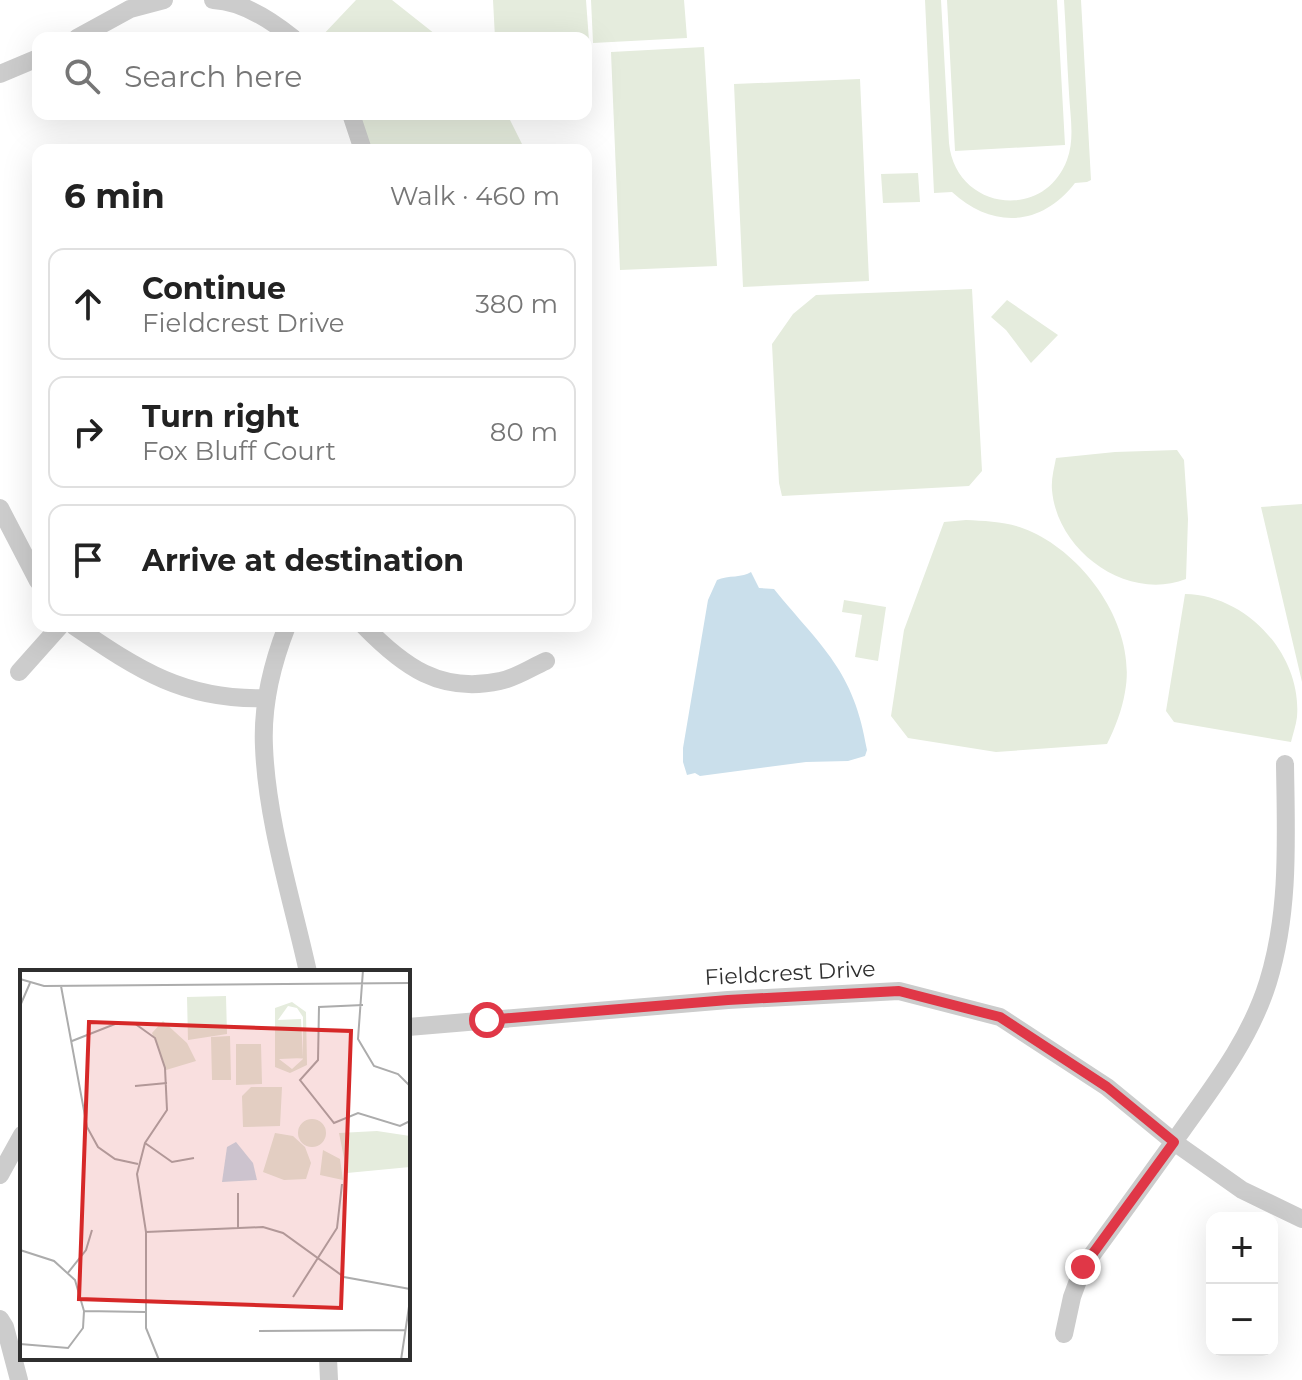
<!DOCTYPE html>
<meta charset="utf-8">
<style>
body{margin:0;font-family:Montserrat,sans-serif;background:#f2f2f2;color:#222}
.controls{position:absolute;right:24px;bottom:24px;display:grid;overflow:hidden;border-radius:16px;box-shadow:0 8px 32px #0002}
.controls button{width:72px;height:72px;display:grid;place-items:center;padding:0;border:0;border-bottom:2px solid #e0e0e0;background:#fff;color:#222;font:40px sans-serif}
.stop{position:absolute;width:24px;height:24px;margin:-18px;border:6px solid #e03747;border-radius:50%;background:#fff}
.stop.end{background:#e03747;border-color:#fff;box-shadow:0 2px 8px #0008}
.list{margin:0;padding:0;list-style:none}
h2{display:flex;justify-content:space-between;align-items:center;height:104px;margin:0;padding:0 32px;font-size:34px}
h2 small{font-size:26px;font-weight:400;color:#767676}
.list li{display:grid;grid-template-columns:52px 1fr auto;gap:24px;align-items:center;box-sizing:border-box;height:112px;margin:0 16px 16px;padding:0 16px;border:2px solid #e0e0e0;border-radius:16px}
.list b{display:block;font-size:30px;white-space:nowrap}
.list p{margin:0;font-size:26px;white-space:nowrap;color:#767676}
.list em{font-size:26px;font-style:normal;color:#767676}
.icon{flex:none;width:44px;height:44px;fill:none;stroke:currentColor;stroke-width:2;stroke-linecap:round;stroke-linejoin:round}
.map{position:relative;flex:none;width:1302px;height:1380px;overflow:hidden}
.search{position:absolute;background:#fff;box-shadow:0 8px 32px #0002;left:32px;top:32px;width:560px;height:88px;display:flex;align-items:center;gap:20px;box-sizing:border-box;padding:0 28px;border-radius:16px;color:#767676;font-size:30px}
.panel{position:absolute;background:#fff;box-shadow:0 8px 32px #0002;left:32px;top:144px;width:560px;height:488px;border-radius:16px}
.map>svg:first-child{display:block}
.green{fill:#e5ecdd}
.water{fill:#cadfeb}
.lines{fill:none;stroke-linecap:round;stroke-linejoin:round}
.minor{stroke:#ccc;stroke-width:18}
.route{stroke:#e03747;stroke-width:10}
.labels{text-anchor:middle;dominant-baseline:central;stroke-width:8;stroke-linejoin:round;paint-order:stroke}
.street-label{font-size:22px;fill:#2f2f2f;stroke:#fff}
.inset-road{fill:none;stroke:#acacac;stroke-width:2}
.view{fill:#d62828;fill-opacity:0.15;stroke:#d62828;stroke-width:4}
.inset-edge{fill:none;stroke:#2f2f2f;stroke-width:4}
</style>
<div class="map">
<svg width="1302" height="1380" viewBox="0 0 1302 1380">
<rect width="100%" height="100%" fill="#fff"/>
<!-- green -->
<path class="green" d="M356 0H392L440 38H320Z
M493 0H586L591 68H586V38H495Z
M591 0H684L687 38 593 43Z
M925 0H941L949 143C955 209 1043 223 1067 160 1075 139 1070 115 1069 93 1067 62 1066 31 1064 0H1081L1091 180 1087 182 1075 183C1041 227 992 229 952 192L934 193Z
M947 0H1057L1065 145 955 151Z
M704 47 717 266 620 270 611 52Z
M860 79 869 281 743 287 734 84Z
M357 114H507L525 150H369Z
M918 173 920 202 883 203 881 174Z
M972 289 982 471 969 486 782 496 779 483 772 344 793 314 816 295Z
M1007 300 1058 335 1031 363 1006 330 991 317Z
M1177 450 1184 460 1188 519 1186 579C1127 602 1057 551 1052 490 1051 479 1054 469 1056 458L1115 452Z
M1302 504V682L1261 507Z
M966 520C988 521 1012 522 1032 532 1088 558 1137 629 1125 692 1122 710 1115 728 1107 744L996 752 908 738 891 716 904 630 944 522Z
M1185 594C1247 595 1302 655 1297 717 1296 725 1293 734 1291 742L1174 722 1166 711Z
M844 600 886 607 878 661 855 657 862 615 842 612Z"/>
<!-- water -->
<path class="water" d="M751 572 759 588 774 589C822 648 854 670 867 750L865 756 848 761 806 762 700 776 695 773 687 775 683 762V748L708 600 717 580C728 575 743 578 751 572Z"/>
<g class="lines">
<!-- minor -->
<path class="minor" d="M213 0C242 1 272 21 293 38
M77 38 130 9 164 0
M0 74 38 58
M351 114 363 150
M0 508 38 581
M74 626C139 670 185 701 267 698
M287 626C272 664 262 706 264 747 267 822 292 899 308 972
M364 626C403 666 440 694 500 681 516 678 532 667 546 661
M19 672 60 626
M408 1027 728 1000 899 991 1000 1017 1107 1087 1174 1142 1242 1190 1302 1219
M0 1175 22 1135
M0 1319 5 1327 19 1380
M1064 1334 1072 1297 1083 1267C1117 1221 1150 1175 1183 1129 1216 1083 1251 1037 1268 982 1290 911 1286 837 1285 764
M328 1358 329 1380"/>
</g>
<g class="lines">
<!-- route -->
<path class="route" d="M487 1020 728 1000 899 991 1000 1017 1107 1087 1174 1142 1083 1267"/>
</g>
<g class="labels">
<!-- street labels -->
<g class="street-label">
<text transform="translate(790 973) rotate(-3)">Fieldcrest Drive</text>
</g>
</g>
<!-- overview -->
<g transform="translate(20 970)">
<rect width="390" height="390" fill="#fff"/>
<path d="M206 26 207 64 168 70 167 27ZM272 32 286 42 287 95 270 103 255 97V38ZM268 36 277 38 283 47V89L272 99 259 89 283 88 281 49 258 50ZM143 51 167 73 176 91 146 100 132 63ZM210 66 211 110H192L191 67ZM216 74H241L242 114 216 115ZM231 117H262L260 156 223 157 222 126ZM278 163a14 14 0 1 1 28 0a14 14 0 1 1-28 0ZM357 161 390 166V197L327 203 319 163ZM255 163 273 166 285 177 291 193 286 209 264 210 243 202ZM303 180 320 189 323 210 300 205Z" fill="#e5ecdd" fill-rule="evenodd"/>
<path d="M216 172 233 193 237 210 202 212 207 177Z" fill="#cadfeb"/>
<path class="inset-road" d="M343 0 338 69 354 96 378 104 390 116M0 9 24 16 390 13M41 16 67 157 78 177 95 189 118 194M343 35 299 37 298 90 280 110 314 153 338 143 380 156 390 151M0 36 10 13M52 71 95 54 114 53 135 68 145 98 147 140 125 173 117 204 126 262V358L139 390M115 116 147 113M125 173 152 192 174 188M218 223V258M126 262 243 257 263 263 324 307 390 319M0 280 34 291 55 310 64 341 63 358 48 378 0 374M47 304 66 280 72 260M273 327 317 258 322 214M64 341 125 342M239 361 385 360M381 390 390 330"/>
<path class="view" d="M69 52 331 61 321 338 59 329Z"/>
<rect width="390" height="390" class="inset-edge"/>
</g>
</svg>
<div class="controls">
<button>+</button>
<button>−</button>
</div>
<div class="stop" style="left:487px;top:1020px"></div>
<div class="stop end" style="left:1083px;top:1267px"></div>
<div class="search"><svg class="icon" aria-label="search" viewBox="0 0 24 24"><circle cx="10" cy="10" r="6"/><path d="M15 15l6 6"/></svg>Search here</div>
<section class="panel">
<h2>6 min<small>Walk · 460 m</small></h2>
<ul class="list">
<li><svg class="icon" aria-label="ahead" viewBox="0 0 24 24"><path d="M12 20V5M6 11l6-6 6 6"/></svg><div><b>Continue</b><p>Fieldcrest Drive</p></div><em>380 m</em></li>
<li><svg class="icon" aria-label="right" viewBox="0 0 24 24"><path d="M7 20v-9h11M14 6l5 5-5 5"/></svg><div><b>Turn right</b><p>Fox Bluff Court</p></div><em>80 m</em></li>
<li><svg class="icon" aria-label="arrive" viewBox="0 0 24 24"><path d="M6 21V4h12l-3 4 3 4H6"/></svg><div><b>Arrive at destination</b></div></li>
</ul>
</section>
</div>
